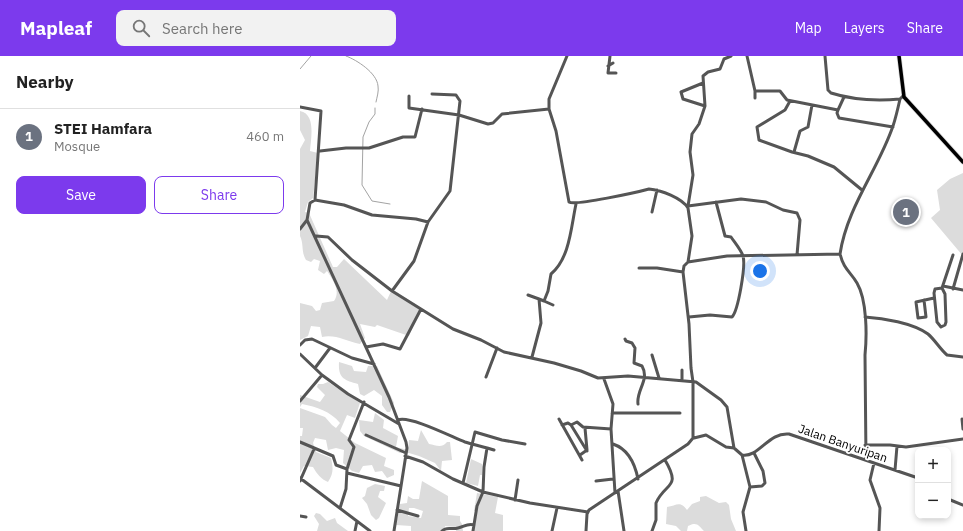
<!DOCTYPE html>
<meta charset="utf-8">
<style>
body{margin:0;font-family:"IBM Plex Sans",sans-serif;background:#f2f2f2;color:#222}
.controls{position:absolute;right:12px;bottom:12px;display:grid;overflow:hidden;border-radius:8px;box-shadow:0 2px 6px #0003}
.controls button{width:36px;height:36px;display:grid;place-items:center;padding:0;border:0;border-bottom:1px solid #e0e0e0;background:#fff;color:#222;font:20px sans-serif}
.you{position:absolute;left:460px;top:215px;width:14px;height:14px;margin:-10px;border:3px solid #fff;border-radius:50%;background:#1a73e8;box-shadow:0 0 0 6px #1a73e833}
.badge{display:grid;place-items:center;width:26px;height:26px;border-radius:50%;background:#7c3aed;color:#fff;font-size:13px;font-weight:700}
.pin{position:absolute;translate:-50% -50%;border:2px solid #fff;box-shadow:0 1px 4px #0006}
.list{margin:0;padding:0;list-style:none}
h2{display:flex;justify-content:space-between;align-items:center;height:52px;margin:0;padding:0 16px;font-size:17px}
h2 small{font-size:13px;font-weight:400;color:#767676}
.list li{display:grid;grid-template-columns:26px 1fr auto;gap:12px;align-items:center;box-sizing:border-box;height:56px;padding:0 16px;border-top:1px solid #e0e0e0}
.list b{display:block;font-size:15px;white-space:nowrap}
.list p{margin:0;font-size:13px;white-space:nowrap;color:#767676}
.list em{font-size:13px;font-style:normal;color:#767676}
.actions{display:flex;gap:8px;padding:12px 16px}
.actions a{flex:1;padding:9px 0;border:1px solid #7c3aed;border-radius:8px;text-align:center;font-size:14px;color:#7c3aed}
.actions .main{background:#7c3aed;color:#fff}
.icon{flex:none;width:22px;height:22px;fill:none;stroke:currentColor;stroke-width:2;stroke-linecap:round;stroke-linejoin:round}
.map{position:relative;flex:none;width:663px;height:475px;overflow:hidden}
header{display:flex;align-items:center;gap:24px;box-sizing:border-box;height:56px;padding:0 20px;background:#7c3aed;color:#fff}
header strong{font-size:19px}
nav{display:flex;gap:22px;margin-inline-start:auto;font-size:14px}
.search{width:280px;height:36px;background:#f2f2f2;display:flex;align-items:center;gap:10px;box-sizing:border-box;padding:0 14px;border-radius:8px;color:#767676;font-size:15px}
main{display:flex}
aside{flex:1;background:#fff}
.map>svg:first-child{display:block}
.green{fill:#dcdcdc;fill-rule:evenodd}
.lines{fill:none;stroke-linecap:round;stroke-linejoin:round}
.stream{stroke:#a3a3a3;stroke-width:1}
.major-casing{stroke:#dbdbdb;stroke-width:5}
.minor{stroke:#555;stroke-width:3}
.major{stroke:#000;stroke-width:3.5}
.labels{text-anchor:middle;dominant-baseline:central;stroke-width:3.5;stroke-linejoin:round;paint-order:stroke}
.street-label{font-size:12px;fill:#000;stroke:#fff}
</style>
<header>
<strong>Mapleaf</strong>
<div class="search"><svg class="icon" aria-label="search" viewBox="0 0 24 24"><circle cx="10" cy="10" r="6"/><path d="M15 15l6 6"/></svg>Search here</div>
<nav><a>Map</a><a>Layers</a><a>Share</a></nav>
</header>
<main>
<aside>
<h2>Nearby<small></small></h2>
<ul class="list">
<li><span class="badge" style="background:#6b7280">1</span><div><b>STEI Hamfara</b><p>Mosque</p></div><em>460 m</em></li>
</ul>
<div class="actions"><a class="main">Save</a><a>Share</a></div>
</aside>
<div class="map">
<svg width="663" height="475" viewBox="0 0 663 475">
<rect width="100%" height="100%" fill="#fff"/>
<!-- green -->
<path class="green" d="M0 55C16 58 11 82 10 95L18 97 13 142 8 146 5 156 9 157 33 211H37L44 203 87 244 92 233 121 252 109 280 77 269 75 271 60 268 65 282 60 288C46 285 35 278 22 281L20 271 11 270 8 280 0 284V247L12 250 16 255 20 254 22 247 34 245C41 235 33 224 27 215L24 218 18 214 20 205 14 203 11 206 6 204C1 196 4 188 0 180V93L5 84 0 74Z
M663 117V200L631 162 640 154 637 134 650 123Z
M39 306 52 310 54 315 66 316 68 310H77L94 347 90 356H87L82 349V340L74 334 64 340 60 338 58 328C44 324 38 322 39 306Z
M28 326 60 347 55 362 47 359 40 375 55 387 86 402 84 410 94 414V419L87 422 82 415 75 416 72 409 63 410 59 417 52 415 43 407 44 394 36 392 28 394 26 384 15 382 13 387 16 396 31 402C33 411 34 417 28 426 21 423 17 418 13 411L4 410 0 417V380H2L3 372H0V352L25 361 32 369 36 372 40 367C30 355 17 351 2 348L0 351V339L20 346 25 339 17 331 18 328H23Z
M75 357 84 364 83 372 98 380 96 391 108 394 109 384 118 385 121 374 129 388C136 389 141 393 147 386H150L152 404 142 405 141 415 135 407 119 400 109 397H100L64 380 60 375 59 364 73 366Z
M171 403 182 408V419H180L178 430 166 427Z
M122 425 148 440V459L160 460V465L162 468 163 475H156V471L145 470 144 475H111V470L96 469 100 448 107 447 108 440 113 443H119ZM109 452H114L123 455 121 462 108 460Z
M75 428 85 430 84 435H80L78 441 86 447 79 462 76 464 71 459 67 448 62 442 65 440 67 432Z
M177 437 198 441 195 457 203 459V475H174L177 455H174Z
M406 440 419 447 426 446 429 449 431 463 436 475H404C399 470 397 465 388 470L387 475H381L376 470 366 468 367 451C376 450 380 444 387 454L392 448 400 445V441Z
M16 457 20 458 27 465 35 462 37 467 48 475H17L19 468 14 460Z"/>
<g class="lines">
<!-- stream -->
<path class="stream" d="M46 0C57 4 77 17 78 30 79 35 77 41 76 46
M0 13 11 0
M75 52V58L69 66 63 81 62 129 72 145 90 148"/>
<defs>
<path id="major" d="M599 0 604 41 663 106"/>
</defs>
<!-- major casing -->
<use href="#major" class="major-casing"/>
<!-- minor -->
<path class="minor" d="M267 0 249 43V53L256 75 269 146C275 150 338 136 349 133 361 134 382 142 388 152L392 180 388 206
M310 0 308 17H316
M447 0 455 35H480L487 44 538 54 537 57 539 62 593 71
M525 0 528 34 531 37C553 44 577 45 600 43
M308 10 313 7
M403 27 381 36 383 43 405 50 403 20 408 16 420 13 424 3 431 0
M455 35V42
M109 40V52L159 59 188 68 193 67 202 58 249 53
M490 45 485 54 457 71 459 84 492 96 508 100 534 111 562 134
M405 50 399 68 392 78 390 96 393 119 388 150 441 143 466 146 483 154 497 157 500 164 497 199
M0 51 21 55 15 144
M538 54 544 41
M20 95 46 92H69L103 81H115L122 53
M494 96 500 75 508 71 512 49
M352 156 357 134
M7 164 10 147 15 144 44 149 72 159 116 163 128 166
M0 173 7 164 89 341 106 386 107 392 94 475
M16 180 28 181 52 204 92 235 153 273 181 284 204 296 254 307 281 315 298 322 328 320 396 326 421 344 427 351 434 392 442 399C459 402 468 376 489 378L618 422
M540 198C544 214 550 215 557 227 567 244 567 279 565 299L566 404
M339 212H357L383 216
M643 230 663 234
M642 232 635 233 634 237 637 266 641 271 645 269 646 266 645 238 642 232 653 199
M653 233 663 198
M92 235 114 205 128 166 150 135 160 45 156 39 132 38
M228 239 239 243
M624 244 626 261 618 262 616 246 634 242
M244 245 253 249
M389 261 410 259 432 261C438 255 446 210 443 200 441 194 435 187 431 181L425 180 416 146
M565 261C583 262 613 267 628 278 635 284 640 293 647 299L663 301
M325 283 326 285 332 287 335 292 334 307 342 310C350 324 336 334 338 348
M0 289 5 284 12 283 52 302 74 308
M66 291 83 288 100 293 121 253
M0 298 22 319 48 338 99 368
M352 299 359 322
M232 301 241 267 239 243 244 245 248 235 251 218C270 202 271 171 276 148
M15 312 30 292
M186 321 197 292
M382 324V314
M0 345 22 319
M312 357H380
M259 363 282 404
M662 363 663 373
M98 364C109 359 152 381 165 386 174 389 185 391 194 394
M262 369 268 367 271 369 287 395
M271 369 277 366 283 371 311 373 313 348 304 323
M311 373 315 437
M66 379 106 397
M394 382 406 379 426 391 434 392
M0 386 33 400 36 409 47 413
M313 388C328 393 335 408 338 423
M565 389H590L606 391 663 383
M280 399 287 394 285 372
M442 399 450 431 443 456 446 475
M105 400 123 406 153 423 183 436 230 447 288 456
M574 407 570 424 580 452 579 475
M595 414 597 390
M47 417 101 430
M0 422 70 475
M0 425 14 393
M296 425 313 423
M163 427 175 376 202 384 225 388
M450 431 462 430 465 427 463 415 454 397
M318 435 324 475
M648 443 663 449
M215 444 218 424
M40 452 46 433 47 413 54 391 49 384 64 346
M97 454 118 460
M0 460 6 461
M55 475 57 465
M142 475C147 470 151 474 158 472 164 471 167 467 174 469
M173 475 177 450 183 436 184 411 187 392
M252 475 257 452
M286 475 287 458 289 454 388 388 393 382V326L391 312 389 268 383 216 384 210 388 206 427 200 540 198C547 151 578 114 593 70 596 61 598 52 600 43L603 40
M352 475 356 464V447C365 426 382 433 365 404"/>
<!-- major -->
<use href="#major" class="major"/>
</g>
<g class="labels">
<!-- street labels -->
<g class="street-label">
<text transform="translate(543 387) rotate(19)">Jalan Banyuripan</text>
</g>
</g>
</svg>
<div class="controls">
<button>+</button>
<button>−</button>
</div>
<div class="you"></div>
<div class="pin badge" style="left:606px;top:156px;background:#6b7280">1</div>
</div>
</main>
